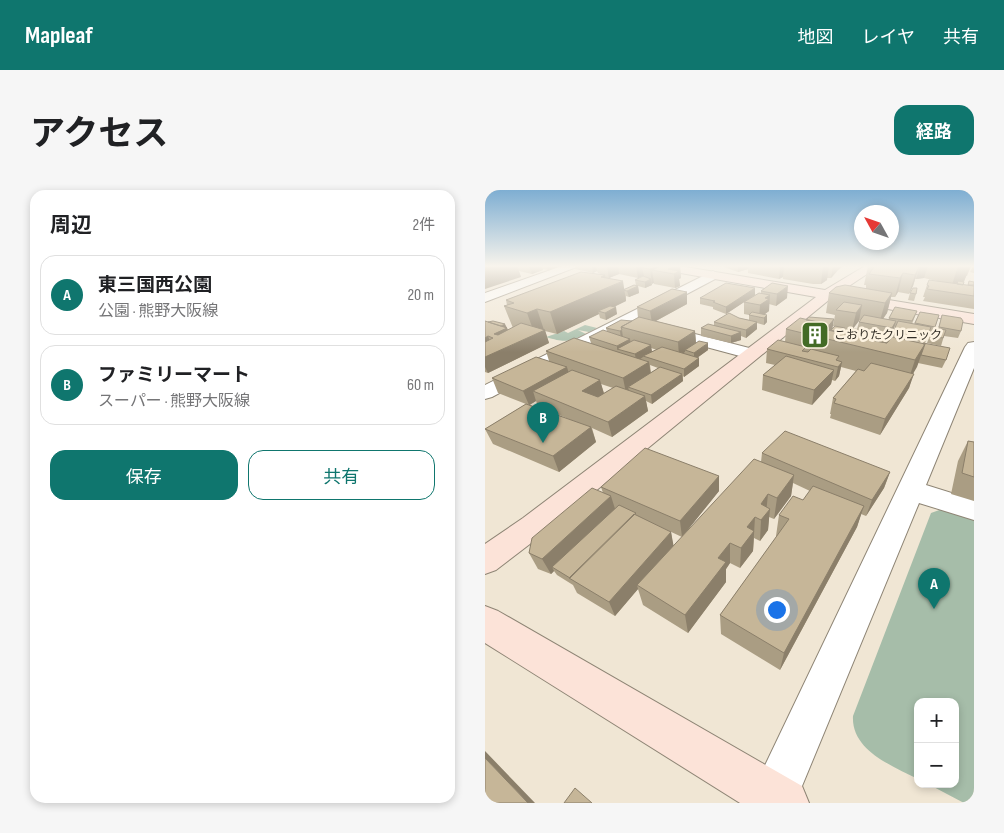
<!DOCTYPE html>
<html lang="ja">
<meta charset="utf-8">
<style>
body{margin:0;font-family:"Sofia Sans Condensed","Noto Sans JP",sans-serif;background:#f6f6f6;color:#202124}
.controls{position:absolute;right:15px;bottom:15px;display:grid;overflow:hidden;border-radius:10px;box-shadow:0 2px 8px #0003}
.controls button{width:45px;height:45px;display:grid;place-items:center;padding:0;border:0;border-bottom:1px solid #e0e0e0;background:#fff;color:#202124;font:25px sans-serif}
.compass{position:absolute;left:369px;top:15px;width:45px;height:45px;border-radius:50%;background:#fff;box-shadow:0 2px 8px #0003;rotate:310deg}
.you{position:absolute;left:291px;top:419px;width:18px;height:18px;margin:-12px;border:4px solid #fff;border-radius:50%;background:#1a73e8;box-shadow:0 0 0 8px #1a73e833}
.badge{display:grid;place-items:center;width:32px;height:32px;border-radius:50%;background:#0f766e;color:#fff;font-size:16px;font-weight:700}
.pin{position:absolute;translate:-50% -41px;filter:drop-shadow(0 1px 2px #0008)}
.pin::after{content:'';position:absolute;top:26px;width:18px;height:15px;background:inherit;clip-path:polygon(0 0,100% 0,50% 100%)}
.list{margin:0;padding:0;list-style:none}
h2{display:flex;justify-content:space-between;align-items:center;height:65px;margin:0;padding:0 20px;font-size:21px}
h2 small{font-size:16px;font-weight:400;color:#757577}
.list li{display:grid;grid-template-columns:32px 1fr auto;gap:15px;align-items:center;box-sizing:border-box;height:80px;margin:0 10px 10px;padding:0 10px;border:1px solid #e0e0e0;border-radius:15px}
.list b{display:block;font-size:19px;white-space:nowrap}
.list p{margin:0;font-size:16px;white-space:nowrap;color:#757577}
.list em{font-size:16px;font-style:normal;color:#757577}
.actions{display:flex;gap:10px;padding:15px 20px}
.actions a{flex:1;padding:11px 0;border:1px solid #0f766e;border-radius:15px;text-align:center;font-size:18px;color:#0f766e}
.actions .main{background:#0f766e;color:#fff}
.map{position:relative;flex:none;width:489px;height:613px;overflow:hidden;border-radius:15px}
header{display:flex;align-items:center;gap:30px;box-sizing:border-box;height:70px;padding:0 25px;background:#0f766e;color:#fff}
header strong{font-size:24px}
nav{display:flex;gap:28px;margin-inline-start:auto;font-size:18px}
.intro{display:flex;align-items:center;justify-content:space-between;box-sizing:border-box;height:120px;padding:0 30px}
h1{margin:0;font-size:35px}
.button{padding:12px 22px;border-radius:15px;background:#0f766e;color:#fff;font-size:18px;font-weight:700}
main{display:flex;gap:30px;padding:0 30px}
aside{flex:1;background:#fff;border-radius:15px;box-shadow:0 2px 8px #0003}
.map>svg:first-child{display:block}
.green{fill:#a6bda9}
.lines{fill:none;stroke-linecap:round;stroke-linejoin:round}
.street-casing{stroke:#8e8575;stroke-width:2}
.secondary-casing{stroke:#8e8575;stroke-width:2}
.street{fill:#fff;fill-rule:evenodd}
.secondary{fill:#fce3d8;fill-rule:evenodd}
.wall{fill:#aa9d83;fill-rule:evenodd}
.shaded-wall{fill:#8b7f6a}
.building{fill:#c6b698;stroke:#8b7f6a}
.labels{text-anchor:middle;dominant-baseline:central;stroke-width:5;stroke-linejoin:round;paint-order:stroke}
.far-poi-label{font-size:12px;fill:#322e27;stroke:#fdf3e1;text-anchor:start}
</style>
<header>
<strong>Mapleaf</strong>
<nav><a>地図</a><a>レイヤ</a><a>共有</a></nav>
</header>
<div class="intro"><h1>アクセス</h1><a class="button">経路</a></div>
<main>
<aside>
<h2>周辺<small>2件</small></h2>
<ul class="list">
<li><span class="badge">A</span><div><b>東三国西公園</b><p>公園 · 熊野大阪線</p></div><em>20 m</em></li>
<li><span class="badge">B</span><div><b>ファミリーマート</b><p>スーパー · 熊野大阪線</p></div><em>60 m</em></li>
</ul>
<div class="actions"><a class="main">保存</a><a>共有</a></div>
</aside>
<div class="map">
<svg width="489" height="613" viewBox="0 0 489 613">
<rect width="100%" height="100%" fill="#f0e6d4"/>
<!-- green -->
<path class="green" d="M100 135 112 138 104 142 93 140 101 144C83 152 81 153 61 147L79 141 83 143Z
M460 318 489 327V613H479L443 594H470V512H433V589C407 576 366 560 368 526L446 323Z"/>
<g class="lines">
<defs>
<path id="street" d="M77 76H94L0 112V103Z
M228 81 234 85 232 88 7 207 0 209V195Z
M175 135 272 160 275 164 272 168 266 169 169 143 167 140 169 137Z
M489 152V178L441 295 489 310V330L434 313 310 613H262L480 157 483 153Z"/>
<path id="secondary" d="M167 76H194L340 100 380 76H394L355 102 489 124V134L345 109 58 344 11 380 0 384V354L38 328 331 107 173 79Z
M0 416 13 421 317 596 324 613H255L0 453Z"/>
</defs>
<!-- street casing -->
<use href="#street" class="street-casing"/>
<!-- secondary casing -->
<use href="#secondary" class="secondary-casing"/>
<!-- street -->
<use href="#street" class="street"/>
<!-- secondary -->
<use href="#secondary" class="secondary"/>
</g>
<!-- wall -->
<path class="wall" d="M0 76H72L73 77 63 80 58 79V80L47 84 34 81 36 87Z
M90 76H195L196 88 194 89 195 96 190 98 169 94V93H166L167 95 160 98 153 96 154 103 144 107 141 106V111L129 117 132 124 121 130 115 128 114 124 72 144 60 141 64 153 3 183 0 182V131L22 138 23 140 28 138 19 116 22 115 21 110 116 85V84L113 83 112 81 108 83 90 79ZM134 84 153 88 159 86V87L150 90 151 96 139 99 124 88Z
M239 76H358L353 80 346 88H342V90L336 94H328L298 89V87L294 89 263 83V79L253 82 239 77Z
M383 76H486L482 86H481L478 95 483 96 484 91 489 92V91V119L438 111 440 107H438L442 95 452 91 439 88 430 89 428 96 424 104 413 102 410 107H406L402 123 398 129 403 130 404 128 432 121 427 134H429L435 122 454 125 450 138 453 139 457 125 476 141 473 148 459 146 456 156 442 153 446 143H444L440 153 414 148 436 153 461 170 457 178 433 173 428 183 424 198 395 245 345 228 346 224H345L348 208 371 181 356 177 354 186 350 191 347 190 346 194 327 215 277 200 278 185 290 175 281 173 282 159 300 152 301 139 321 130 347 139 350 137 348 136 350 125 341 123 344 103 381 98V95H379ZM374 130H375L374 132 372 139 405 145 410 136H411L407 147 392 148 374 144 375 140 368 138Z
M488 76H489V83L485 82Z
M287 93 302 108 291 116 284 114V121L279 125 282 132 279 135 272 133V139L261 148 256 146V150L246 153 216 146V138L229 136V132L254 128 264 130V125L259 124V112L241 124 228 119V117L215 114V108L270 98V105L276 103V101Z
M425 103 431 104 429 111 423 110Z
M202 114 171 131 210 141 211 153 223 160 212 168H214V176L199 187 198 186V191L167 214 161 211 163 221 127 247 107 238 111 252 74 282 8 254 0 239 41 214 13 203 7 188 64 171 61 161 106 153 104 147 122 142 121 138 147 131 153 128 152 117ZM166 158 172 160 167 162ZM165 175 173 178 166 183ZM116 194 128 198 119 203ZM51 211 53 216 86 230 45 215Z
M483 251 489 252V311L466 304 473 271Z
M277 263 405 282 399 298 381 326 376 324 372 337 295 480 236 444 235 425 292 346H291L294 325 318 310 325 301 308 293 306 306 289 329 284 327 283 340 275 351 269 348 268 361 255 378 245 373 241 379V392L203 443 158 415 153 399 130 426 92 403 88 395 72 385 69 381 66 384 53 379 44 363 118 303 116 297 234 286V301L197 347 182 340 186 342 188 356 276 272Z"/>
<!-- shaded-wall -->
<path class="shaded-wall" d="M0 76H32L36 87 0 99Z
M44 76H57L58 80 47 84Z
M61 76H72L73 77 63 80Z
M107 76H111L112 81 108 83Z
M122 76H133L134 84 124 88Z
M151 76H195L196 88 194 89 195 96 190 98 189 84 167 80 169 93 167 94 165 79 157 78 159 86 153 88Z
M253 76H264L263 79 253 82Z
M295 76H299L298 87 294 89Z
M338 76H344L342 90 336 94Z
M348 76H358L353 80 346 88Z
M435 76H443L439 88 431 89Z
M473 76H486L478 93 467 95Z
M434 77 428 96 424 104 430 85Z
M418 83 413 102 410 107 415 88Z
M120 85 123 98 138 91 141 111 118 122 113 121 114 124 72 144 65 122 116 87Z
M166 89 167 95 160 98V92Z
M153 96 154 103 144 107 142 101Z
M303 96 302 108 291 116 292 104Z
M270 98V105L241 124V117Z
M202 102V114L167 133 165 121Z
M407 103 402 123 394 134 400 113Z
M285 105 284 121 274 128 275 115 280 108Z
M377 115 374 131 367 140 371 123Z
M131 117 132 124 121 130 120 123Z
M52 119 59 140 50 145 42 123Z
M282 125V132L279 135V128Z
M349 129 347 142 338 139Z
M411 131 409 138 405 145 407 138Z
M272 132V139L261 148V140Z
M20 134 22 138 28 151 9 144 14 137Z
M60 140 64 153 3 183 0 177V167Z
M137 140 138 148 136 149 135 141Z
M210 141 211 154 200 160V162L194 166 193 152Z
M256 142V150L246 153V146Z
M3 146 8 160 0 164V148Z
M145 149 146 156 132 159V156Z
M223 153V160L209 170V163Z
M440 154 432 177 422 194 430 170Z
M166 155 167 162 158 166V167L151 172 150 164Z
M214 168V176L199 187V179Z
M164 172 166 186 143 197 144 201 141 203 138 188Z
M357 172 354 186 350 191 353 177Z
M82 177 86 191 48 201 51 211 44 215 38 201Z
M349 180 346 194 327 215 329 200Z
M197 184 198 191 167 214 166 205Z
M429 184 424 198 395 245 400 229Z
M115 190 119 204 101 216 97 201Z
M160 206 163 221 127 247 123 232Z
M106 237 111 252 74 282 68 266Z
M405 282 399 298 381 326 387 310Z
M309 285 306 306 289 329 292 308Z
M234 286V301L197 347 195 331Z
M283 304 281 324 285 319 283 340 275 351 276 330V314Z
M126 306 131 322 67 377 69 381 66 384 57 369Z
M379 316 372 337 295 480 299 463Z
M270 327 268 361 255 378 256 358 262 337Z
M186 342 189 358 152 395 153 399 130 426 124 412Z
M245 353V373L241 379V392L203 443 200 425 233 368Z
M0 561 50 613H43L0 568Z"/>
<!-- building -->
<path class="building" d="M0 76H8L0 78Z
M161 76H173L165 79 157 78Z
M176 76H190L183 79 194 81 189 84 167 80Z
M383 76H423L434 77 430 85 418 83 415 88 384 84 389 77Z
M96 82 120 85 116 87 138 91 65 122 52 119 42 123 19 116 29 113 21 110Z
M158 86 166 89 160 92 150 90Z
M444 90 489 96V106L442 99 444 96 442 95Z
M473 91 479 92 478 95 472 94Z
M484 91 489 92V95H483Z
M241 93 270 98 241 117 228 112 230 111 215 108Z
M287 93 303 96 292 104 276 101Z
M149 95 153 96 142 101 138 100Z
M360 95 407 103 400 113 344 103 351 97Z
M428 98H432L431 104 425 103Z
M187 99 202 102 165 121 152 117Z
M274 103 285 105 280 108 284 109 275 115 259 112Z
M359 112 377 115 371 123 351 120Z
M125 116 131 117 120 123 113 121Z
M410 117 432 121 427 131 404 128Z
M267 122 282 125 279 128 264 125Z
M435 122 454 125 450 137 430 133Z
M244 123 254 128 272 132 261 140 229 132Z
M379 125 411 131 407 138 374 132Z
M457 125 476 128 478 131 476 141 454 137Z
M154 127 210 141 193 152 136 137Z
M324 127 349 129 342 138V134L321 130Z
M315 128 342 134 338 139 402 153 407 147 440 154 430 170 301 139Z
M136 130 147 131 136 137 137 140 135 141 121 138Z
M0 131 22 138 9 144 13 145 36 133 60 140 0 167V152L8 148 3 146 0 148Z
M8 131 20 134 16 136 3 132Z
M413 131 446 137 443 145 409 140Z
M223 134 256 142 246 146 216 138Z
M350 136 360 138 356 143 346 140Z
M364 138 375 140 370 146 359 143Z
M449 138 461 140 458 148 445 146Z
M118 140 145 149 132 156 104 147Z
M378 141 393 144 388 150 372 146Z
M395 144 407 147 402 153 390 151Z
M89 148 164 172 138 188 61 161Z
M149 150 166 155 150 164 132 159Z
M293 150 321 157 317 161 323 162 326 159 354 166 351 170 357 172 353 177 282 159Z
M214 151 223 153 209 163 200 160Z
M438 153 465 158 461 170 436 165 440 154H438Z
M177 157 214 168 199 179 158 166Z
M301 166 349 180 329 200 278 185Z
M51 167 82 177 38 201 7 188Z
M386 173 429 184 400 229 349 213 351 209 348 208 373 179 379 181Z
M175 177 197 184 166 205 143 197Z
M87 180 115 190 97 201 113 207 131 196 160 206 123 232 48 201Z
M41 214 106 237 68 266 0 239Z
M300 241 405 282 387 310 277 263Z
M483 251 489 252V287L477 283Z
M160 258 234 286 195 331 116 297Z
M269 269 309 285 292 308 283 304 276 314 285 319 276 330 270 327 262 337 269 341 256 358 245 353 233 368 241 372 200 425 152 395Z
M328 296 379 316 299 463 235 425 304 329 294 325 308 306 318 310Z
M107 298 126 306 57 369 44 363 47 348Z
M134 315 151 323 85 388 67 377Z
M149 324 186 342 124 412 84 388Z
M0 568 43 613H0Z
M90 598 107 613H79Z"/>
<!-- sky -->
<linearGradient id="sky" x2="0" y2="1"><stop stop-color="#7eaed2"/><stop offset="0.47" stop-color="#f8f4ec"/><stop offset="1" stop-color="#f8f4ec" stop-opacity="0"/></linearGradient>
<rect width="489" height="162" fill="url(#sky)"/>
<!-- icons -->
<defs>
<symbol id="building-square" viewBox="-11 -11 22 22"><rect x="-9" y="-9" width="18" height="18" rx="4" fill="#436b26" stroke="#fdf3e1"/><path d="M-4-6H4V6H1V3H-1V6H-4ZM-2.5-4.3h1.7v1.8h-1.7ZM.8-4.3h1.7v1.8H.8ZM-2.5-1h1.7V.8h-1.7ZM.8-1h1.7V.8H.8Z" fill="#fff"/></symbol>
</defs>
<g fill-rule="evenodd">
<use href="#building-square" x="314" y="129" width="32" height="32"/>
</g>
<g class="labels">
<!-- far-poi labels -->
<g class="far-poi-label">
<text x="349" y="145">こおりたクリニック</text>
</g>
</g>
</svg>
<div class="controls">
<button>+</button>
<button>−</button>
</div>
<svg class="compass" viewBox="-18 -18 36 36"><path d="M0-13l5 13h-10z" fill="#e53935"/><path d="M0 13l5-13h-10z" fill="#757577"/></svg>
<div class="you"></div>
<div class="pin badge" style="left:449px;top:419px">A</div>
<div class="pin badge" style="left:58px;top:253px">B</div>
</div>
</main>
